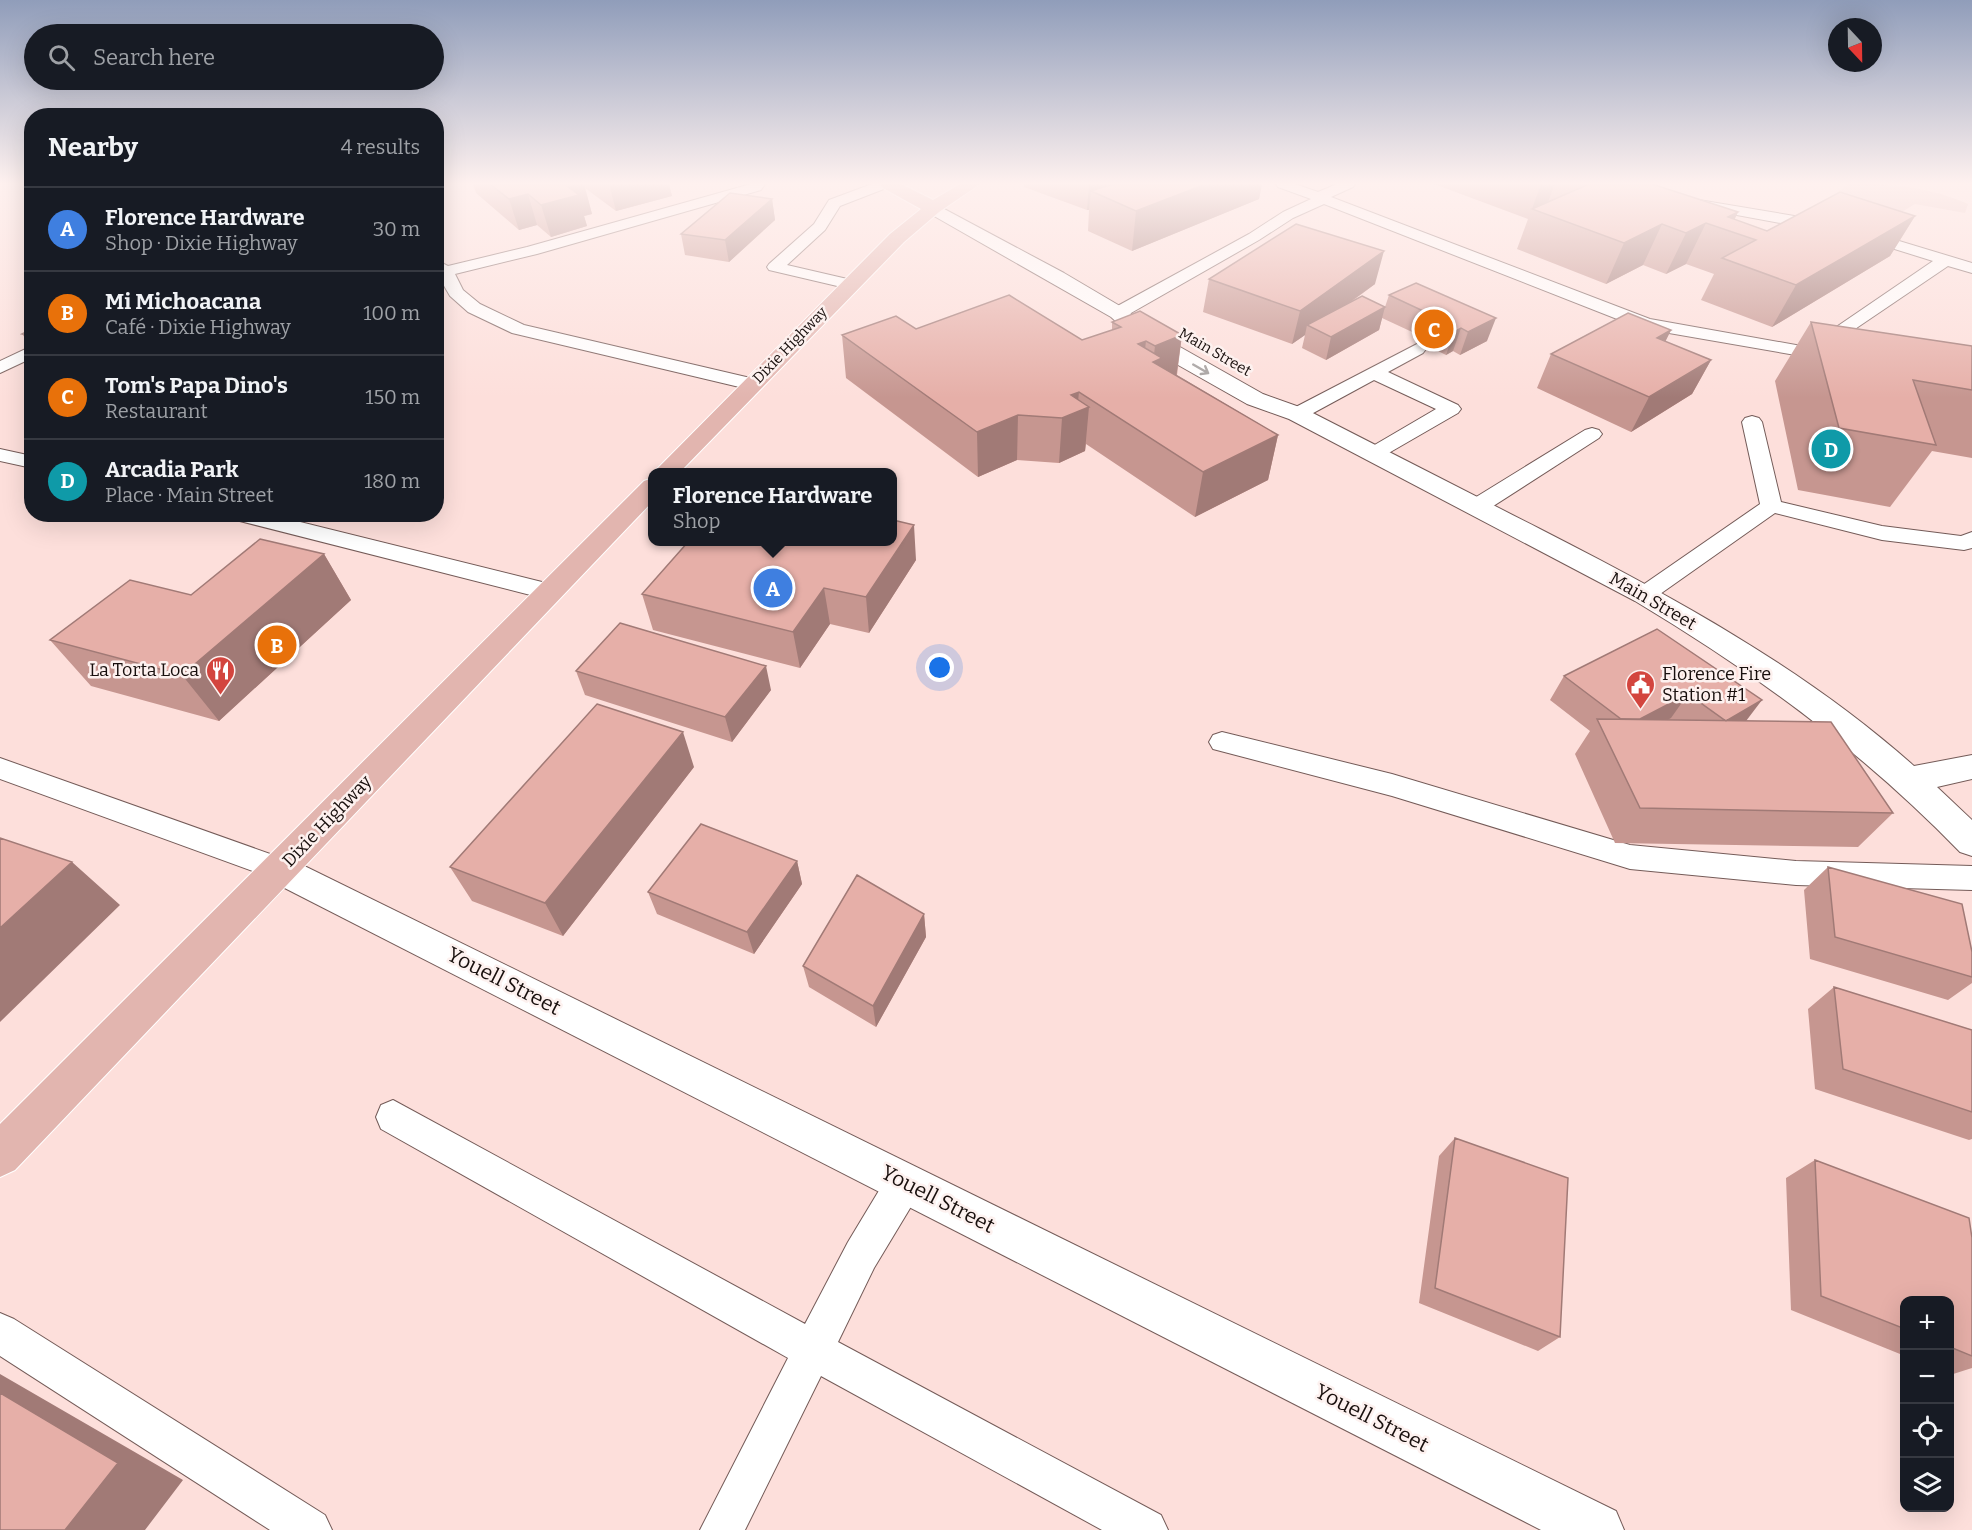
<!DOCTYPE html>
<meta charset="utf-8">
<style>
body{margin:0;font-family:Bitter,serif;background:#20242c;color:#f1f3f6}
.controls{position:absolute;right:18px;bottom:18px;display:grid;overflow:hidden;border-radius:12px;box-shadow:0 6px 24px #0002}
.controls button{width:54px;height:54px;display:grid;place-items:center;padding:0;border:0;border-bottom:2px solid #363941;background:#171b24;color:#f1f3f6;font:30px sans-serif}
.compass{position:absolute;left:1828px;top:18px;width:54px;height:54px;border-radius:50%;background:#171b24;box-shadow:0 6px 24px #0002;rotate:158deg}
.you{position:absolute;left:940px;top:668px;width:21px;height:21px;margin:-15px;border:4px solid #fff;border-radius:50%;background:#1a73e8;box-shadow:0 0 0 9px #1a73e833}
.badge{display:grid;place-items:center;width:39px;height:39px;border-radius:50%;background:#d3453e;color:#fff;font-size:20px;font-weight:700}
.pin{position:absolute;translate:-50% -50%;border:3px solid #fff;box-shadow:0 2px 6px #0006}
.popup{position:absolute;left:648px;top:468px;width:249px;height:78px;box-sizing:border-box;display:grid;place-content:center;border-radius:12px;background:#171b24;filter:drop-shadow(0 2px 4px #0005);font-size:20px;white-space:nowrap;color:#9ea1a6}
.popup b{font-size:22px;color:#f1f3f6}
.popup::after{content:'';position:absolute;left:50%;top:100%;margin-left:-12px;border:12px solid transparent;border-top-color:#171b24}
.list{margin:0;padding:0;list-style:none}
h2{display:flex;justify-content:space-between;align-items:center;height:78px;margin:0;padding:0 24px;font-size:26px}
h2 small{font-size:20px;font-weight:400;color:#9ea1a6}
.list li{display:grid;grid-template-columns:39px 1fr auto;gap:18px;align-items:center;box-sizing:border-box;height:84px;padding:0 24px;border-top:2px solid #363941}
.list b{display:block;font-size:22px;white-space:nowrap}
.list p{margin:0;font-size:20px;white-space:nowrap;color:#9ea1a6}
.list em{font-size:20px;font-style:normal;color:#9ea1a6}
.icon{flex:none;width:33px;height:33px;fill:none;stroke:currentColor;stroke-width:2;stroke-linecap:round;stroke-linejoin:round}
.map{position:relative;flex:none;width:1972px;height:1530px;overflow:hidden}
.search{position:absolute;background:#171b24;box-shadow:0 6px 24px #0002;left:24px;top:24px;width:420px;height:66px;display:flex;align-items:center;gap:15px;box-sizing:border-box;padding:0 21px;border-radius:33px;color:#9ea1a6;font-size:22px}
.panel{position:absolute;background:#171b24;box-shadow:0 6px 24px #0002;left:24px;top:108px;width:420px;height:414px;border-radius:24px}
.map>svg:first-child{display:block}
.green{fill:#e6c1bd}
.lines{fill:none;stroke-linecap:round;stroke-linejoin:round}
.service-casing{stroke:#745b58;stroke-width:2}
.minor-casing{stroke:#745b58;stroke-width:2}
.tertiary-casing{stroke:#745b58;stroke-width:2}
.primary-casing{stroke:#fff;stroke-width:2}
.service{fill:#fff;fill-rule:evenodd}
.minor{fill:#fff;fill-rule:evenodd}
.tertiary{fill:#fff;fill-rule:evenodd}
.primary{fill:#e2b5af;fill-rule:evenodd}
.wall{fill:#c69690}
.shaded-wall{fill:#a17a76}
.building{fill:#e6afa8;stroke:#a17a76;stroke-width:1.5}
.oneway{stroke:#a39f9e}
.labels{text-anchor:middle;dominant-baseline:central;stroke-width:5;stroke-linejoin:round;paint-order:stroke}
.far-street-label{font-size:15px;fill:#180f0d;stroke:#fdf1ef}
.street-label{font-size:18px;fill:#180f0d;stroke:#fdf1ef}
.poi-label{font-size:18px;fill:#180f0d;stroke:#fdf1ef;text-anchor:end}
.near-street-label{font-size:21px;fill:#180f0d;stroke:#fdf1ef}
</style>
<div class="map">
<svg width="1972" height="1530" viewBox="0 0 1972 1530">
<rect width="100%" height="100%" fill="#fddfdb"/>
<!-- green -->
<path class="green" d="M1848 184C1891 184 1927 186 1968 204L1965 213 1915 204 1890 219 1820 206Z"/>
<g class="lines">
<defs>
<path id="service" d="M751 184H765L761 190 537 254 455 274 463 290 480 304 524 325 759 380 761 384 759 388 752 390 512 333 468 312 450 296 436 272V260L448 266 527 247Z
M872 184H891L889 187 840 206 825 230 787 265 856 281 858 284 856 287 850 289 769 270 767 267 769 264 814 224 829 200Z
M1276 184H1295L1318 192 1337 184H1355L1353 187 1331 197 1650 319 1807 347 1933 261 1856 237 1853 234 1856 231H1866L1972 263V273L1948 266 1824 350 1836 352 1839 356 1836 360 1830 361 1640 328 1324 204 1293 218 1259 240 1124 317H1112L1109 313 1112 309 1249 234 1283 212 1311 199 1278 187Z
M1693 199 1824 221 1832 226 1824 231 1688 206 1686 203Z
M1417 344 1423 345 1426 349 1423 353 1388 372 1458 405 1461 409 1458 413 1380 458H1366L1363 454 1366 450 1436 409 1374 380 1304 418H1290L1287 414 1290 410Z
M32 346V358L0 373V361Z
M1752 416 1759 418 1762 422 1781 502 1882 526 1961 536 1972 532V548L1964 550 1882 540 1775 513 1653 599 1645 602 1637 599 1633 594 1637 589 1760 504 1742 422 1745 418Z
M1592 428 1599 430 1602 434 1599 438 1484 512 1476 513 1468 512 1465 507 1468 502 1585 430Z
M0 449 32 456V468L0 461Z
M230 514H268L550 584 558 587 562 592 558 597 550 600 232 519Z
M1222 732 1392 774 1630 845 1796 861 1972 866V890L1796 885 1630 869 1392 796 1213 749 1209 742 1213 735Z
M0 758 290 861 295 869 290 877 280 881 0 779Z
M393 1100 805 1324 848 1242 892 1169 905 1164 918 1169 923 1182 918 1195 874 1268 838 1342 1161 1515 1168 1530H1102L821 1376 745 1530H700L788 1358 381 1129 376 1117 381 1105Z
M0 1313 14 1319 325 1515 332 1530H270L0 1356Z"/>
<path id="minor" d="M280 854 1616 1511 1624 1530H1541L267 879 262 869 267 859Z"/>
<path id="tertiary" d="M933 203 1064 273 1125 309 1157 334 1263 394 1305 409C1383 449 1462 489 1540 529 1671 596 1803 667 1914 766L1972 755V779L1937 787 1972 820V856L1960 852C1862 751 1755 673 1635 601L1289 419 1247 404 1141 344 1111 317 927 212 924 208 927 204Z"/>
<path id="primary" d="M880 184H901L933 200 960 184H980L939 212 904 242 680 472H654L890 234 921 209 883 188Z
M653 478V501L15 1170 0 1177V1124L644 481Z"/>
</defs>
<!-- service casing -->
<use href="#service" class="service-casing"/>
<!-- minor casing -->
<use href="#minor" class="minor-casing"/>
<!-- tertiary casing -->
<use href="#tertiary" class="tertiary-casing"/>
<!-- primary casing -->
<use href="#primary" class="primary-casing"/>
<!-- service -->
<use href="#service" class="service"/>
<!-- minor -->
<use href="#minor" class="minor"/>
<!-- tertiary -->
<use href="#tertiary" class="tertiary"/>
<!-- primary -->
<use href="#primary" class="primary"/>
</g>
<!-- wall -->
<path class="wall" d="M473 184H669L672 196 616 211 585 188 592 214 584 216 587 226 551 237 537 225 519 230 476 193Z
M1024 184H1262L1259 199 1132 251 1088 231 1089 210H1087L1024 187Z
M1434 184H1652L1738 212 1734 220 1767 231 1915 216 1890 256 1772 327 1701 300 1714 274 1686 264 1666 274 1643 265 1606 284 1517 249 1528 219Z
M772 199 775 220 729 262 685 255 681 234Z
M1209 279 1375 284 1351 302 1385 307 1389 295 1487 341 1460 355 1453 351 1446 355 1436 350 1438 344 1382 318 1379 330 1326 360 1302 348 1305 335 1292 344 1203 312Z
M1112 322 1182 335 1177 375 1278 435 1268 480 1195 517 1086 444 1085 451 1059 463 1017 460 978 477 846 378 842 335 916 329 1082 340 1112 330Z
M1811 322 1972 346V458L1932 451 1890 507 1798 490 1775 381Z
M32 329V347L22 334Z
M1671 330 1665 342 1711 360 1692 394 1631 432 1537 388 1551 354Z
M324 554 351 600 219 721 91 686 50 640 191 595Z
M916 560 869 633 830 624 800 668 653 630 642 594Z
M1657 629 1746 721 1893 813 1858 847 1615 843 1575 754 1590 731 1550 700 1564 676Z
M576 671 771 690 732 742 585 695Z
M694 767 563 936 472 901 450 867Z
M797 861 802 884 754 954 657 914 648 892Z
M1828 867 1972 952V983L1948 1000 1810 959 1804 890Z
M924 914 926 937 876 1027 809 987 803 966Z
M1834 987 1972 1030V1139L1969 1140 1815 1089 1808 1009Z
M1455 1138 1560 1337 1538 1351 1419 1303 1439 1156Z
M1815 1160 1972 1238V1368L1950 1375V1300H1905V1356L1791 1310 1786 1178Z"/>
<!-- shaded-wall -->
<path class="shaded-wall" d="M563 184H584L592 214 584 216 587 226 551 237 541 205Z
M609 184H669L672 196 616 211Z
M1089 184H1125L1091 191 1089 210H1087Z
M1206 184H1262L1259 199 1132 251 1136 211Z
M1541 184H1555L1544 212 1532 209Z
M528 194 537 225 519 230 509 199Z
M772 199 775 220 729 262 725 240Z
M1738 212 1729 231 1728 217Z
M1915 216 1890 256 1772 327 1796 285Z
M1706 223 1686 264 1666 274 1686 233Z
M1662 224 1643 265 1606 284 1624 243Z
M1384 251 1375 284 1314 328 1307 325 1305 335 1292 344 1300 311Z
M1385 307 1379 330 1326 360 1331 337Z
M1496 318 1487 341 1460 355 1468 332Z
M1461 328 1453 351 1446 355 1454 332Z
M1671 330 1654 364 1657 338Z
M1182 335 1176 378 1148 406 1155 346Z
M1146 341 1141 384 1138 344Z
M1711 360 1692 394 1631 432 1649 397Z
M1079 392 1077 411 1089 407 1085 451 1059 463 1062 418 1071 395Z
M1018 415 1017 460 978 477 977 432Z
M1278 435 1268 480 1195 517 1203 472Z
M914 525 916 560 869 633 866 597Z
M324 554 351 600 219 721 182 675Z
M824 588 830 624 800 668 793 632Z
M766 666 771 690 732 742 725 717Z
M1688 694 1671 718 1613 750 1629 725Z
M1762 700 1743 725 1726 721Z
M683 732 694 767 563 936 545 903Z
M797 861 802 884 754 954 747 932Z
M72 862 120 905 0 1022V928Z
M924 914 926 937 876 1027 873 1006Z
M0 1374 183 1480 145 1530H65L0 1393Z"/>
<!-- building -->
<path class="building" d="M490 184H582L568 187 579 195 541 205 528 194 509 199Z
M1113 184H1206L1136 211 1091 191Z
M1589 184H1652L1738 212 1728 217 1767 231 1840 192 1915 216 1796 285 1722 258 1756 240 1706 223 1686 233 1662 224 1624 243 1532 209Z
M730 193 772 199 725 240 681 234Z
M1296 224 1384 251 1300 311 1209 279Z
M1416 283 1496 318 1468 332 1461 328 1454 332 1444 327 1451 324 1389 295Z
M1009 295 1082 340 1121 327 1112 322 1140 311 1182 335 1155 346 1146 341 1138 344 1162 358 1153 362 1278 435 1203 472 1079 392 1071 395 1089 407 1062 418 1018 415 977 432 842 335 896 316 916 329Z
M1362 296 1385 307 1331 337 1307 325Z
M1628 313 1671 330 1657 338 1711 360 1649 397 1551 354Z
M1811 322 1972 346V390L1913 380 1936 445 1839 428Z
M32 329V336L22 334Z
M893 520 914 525 866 597 824 588 793 632 642 594 688 542H893Z
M260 539 324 554 182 675 50 640 130 580 191 595Z
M620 623 766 666 725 717 576 671Z
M1657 629 1762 700 1726 721 1688 694 1640 719H1621L1564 676Z
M597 704 683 732 545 903 450 867Z
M1597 719 1831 722 1893 813 1640 808Z
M701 824 797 861 747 932 648 892Z
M0 838 72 862 0 928Z
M1828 867 1962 904 1972 952V977L1835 937Z
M857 875 924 914 873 1006 803 966Z
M1834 987 1972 1030V1112L1843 1069Z
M1455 1138 1568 1178 1560 1337 1435 1288Z
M1815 1160 1969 1218 1972 1238V1356L1950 1347V1300H1905V1329L1821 1296Z
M0 1393 118 1463 65 1530H0Z"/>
<!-- one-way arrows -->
<defs><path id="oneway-shaft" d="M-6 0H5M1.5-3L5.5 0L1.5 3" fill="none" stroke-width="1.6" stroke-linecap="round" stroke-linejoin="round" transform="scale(1.5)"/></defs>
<use class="oneway" href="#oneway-shaft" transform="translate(1201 369) rotate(30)"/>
<!-- sky -->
<linearGradient id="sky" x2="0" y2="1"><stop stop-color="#909dba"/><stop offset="0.46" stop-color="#fef1ef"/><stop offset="1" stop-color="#fef1ef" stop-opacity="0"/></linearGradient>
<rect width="1972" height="398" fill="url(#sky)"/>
<!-- icons -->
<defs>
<symbol id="restaurant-pin" viewBox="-11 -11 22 30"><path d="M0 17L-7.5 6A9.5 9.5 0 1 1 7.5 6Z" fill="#d3453e" stroke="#fdf1ef"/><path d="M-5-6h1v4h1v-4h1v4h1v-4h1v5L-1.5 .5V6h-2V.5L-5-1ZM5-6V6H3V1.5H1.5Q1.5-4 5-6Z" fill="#fff"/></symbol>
<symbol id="civic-pin" viewBox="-11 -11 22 30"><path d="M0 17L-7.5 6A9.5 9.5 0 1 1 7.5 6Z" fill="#d3453e" stroke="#fdf1ef"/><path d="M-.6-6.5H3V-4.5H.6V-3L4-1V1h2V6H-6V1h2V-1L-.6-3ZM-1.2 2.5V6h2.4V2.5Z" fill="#fff"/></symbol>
</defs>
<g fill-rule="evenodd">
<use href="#restaurant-pin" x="204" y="654" width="33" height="45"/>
<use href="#civic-pin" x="1624" y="668" width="33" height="45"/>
</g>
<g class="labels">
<!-- far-street labels -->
<g class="far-street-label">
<text transform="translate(790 345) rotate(-46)">Dixie Highway</text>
<text transform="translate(1215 352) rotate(30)">Main Street</text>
</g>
<!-- street labels -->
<g class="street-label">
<text transform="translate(1653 601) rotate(30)">Main Street</text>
<text transform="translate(327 821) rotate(-46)">Dixie Highway</text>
</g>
<!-- poi labels -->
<g class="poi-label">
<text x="199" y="670">La Torta Loca</text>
<text x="1662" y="674" text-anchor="start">Florence Fire<tspan x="1662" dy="21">Station #1</tspan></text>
</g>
<!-- near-street labels -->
<g class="near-street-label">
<text transform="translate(504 981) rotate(27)">Youell Street</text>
<text transform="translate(938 1199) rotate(27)">Youell Street</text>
<text transform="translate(1372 1418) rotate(27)">Youell Street</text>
</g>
</g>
</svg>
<div class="controls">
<button>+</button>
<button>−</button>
<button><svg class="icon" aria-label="locate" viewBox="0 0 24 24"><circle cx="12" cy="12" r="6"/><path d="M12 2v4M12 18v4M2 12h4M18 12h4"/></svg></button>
<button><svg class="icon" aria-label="layers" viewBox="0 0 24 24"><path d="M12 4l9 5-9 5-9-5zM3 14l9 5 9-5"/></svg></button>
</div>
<svg class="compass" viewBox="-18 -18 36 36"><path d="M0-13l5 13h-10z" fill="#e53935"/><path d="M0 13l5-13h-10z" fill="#9ea1a6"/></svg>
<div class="you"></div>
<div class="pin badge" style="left:773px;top:588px;background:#3f7fe0">A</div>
<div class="popup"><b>Florence Hardware</b>Shop</div>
<div class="pin badge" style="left:277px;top:645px;background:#e8710a">B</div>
<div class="pin badge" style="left:1434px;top:329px;background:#e8710a">C</div>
<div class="pin badge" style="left:1831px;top:449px;background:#0f9aa8">D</div>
<div class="search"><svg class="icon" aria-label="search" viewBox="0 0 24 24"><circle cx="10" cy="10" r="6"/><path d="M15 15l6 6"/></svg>Search here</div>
<section class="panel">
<h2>Nearby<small>4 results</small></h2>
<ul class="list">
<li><span class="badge" style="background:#3f7fe0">A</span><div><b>Florence Hardware</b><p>Shop · Dixie Highway</p></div><em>30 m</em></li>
<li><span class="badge" style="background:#e8710a">B</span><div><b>Mi Michoacana</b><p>Café · Dixie Highway</p></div><em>100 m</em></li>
<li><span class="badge" style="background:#e8710a">C</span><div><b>Tom's Papa Dino's</b><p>Restaurant</p></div><em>150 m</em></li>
<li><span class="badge" style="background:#0f9aa8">D</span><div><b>Arcadia Park</b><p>Place · Main Street</p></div><em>180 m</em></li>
</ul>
</section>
</div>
